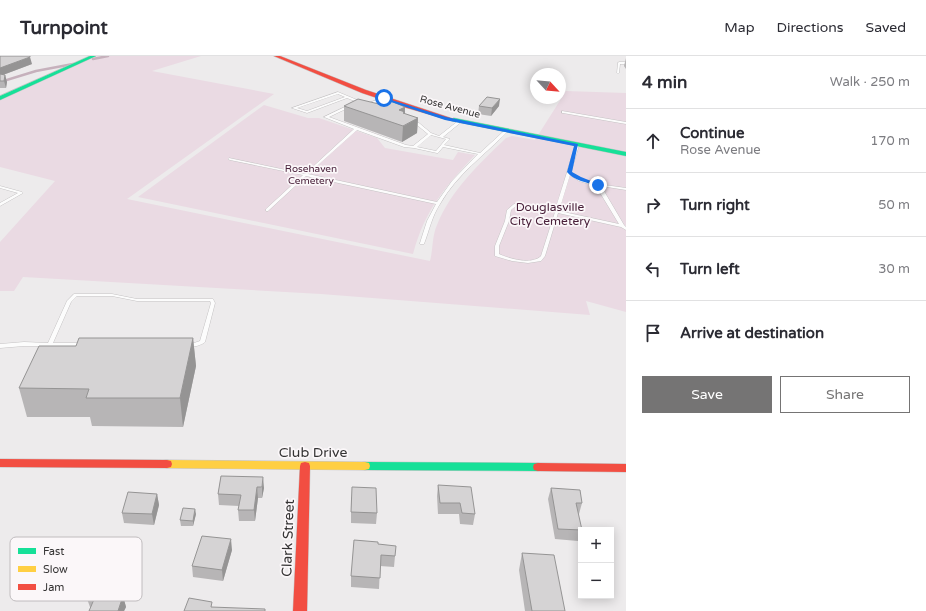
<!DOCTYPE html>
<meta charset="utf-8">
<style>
body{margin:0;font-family:"Varela Round",sans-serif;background:#f2f2f3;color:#2b2b33}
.controls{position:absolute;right:12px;bottom:12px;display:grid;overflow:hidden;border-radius:0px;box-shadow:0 2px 10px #0003}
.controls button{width:36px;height:36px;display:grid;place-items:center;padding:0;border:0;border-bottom:1px solid #e1e1e2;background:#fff;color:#2b2b33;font:20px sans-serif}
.compass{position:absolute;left:530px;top:12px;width:36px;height:36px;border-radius:50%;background:#fff;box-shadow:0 2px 10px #0003;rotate:116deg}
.stop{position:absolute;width:12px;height:12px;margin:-9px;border:3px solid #1a73e8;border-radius:50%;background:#fff}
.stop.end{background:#1a73e8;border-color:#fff;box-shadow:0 1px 4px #0008}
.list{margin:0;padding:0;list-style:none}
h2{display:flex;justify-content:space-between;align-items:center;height:52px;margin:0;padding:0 16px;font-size:17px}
h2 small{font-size:13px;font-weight:400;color:#7c7c81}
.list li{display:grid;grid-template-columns:26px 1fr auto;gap:12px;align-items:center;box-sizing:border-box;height:64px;padding:0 16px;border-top:1px solid #e1e1e2}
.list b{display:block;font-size:15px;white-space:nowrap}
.list p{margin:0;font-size:13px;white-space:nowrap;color:#7c7c81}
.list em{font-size:13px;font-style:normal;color:#7c7c81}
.actions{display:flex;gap:8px;padding:12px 16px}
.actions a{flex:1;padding:9px 0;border:1px solid #757474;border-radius:0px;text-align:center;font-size:14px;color:#757474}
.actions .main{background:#757474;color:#fff}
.icon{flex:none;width:22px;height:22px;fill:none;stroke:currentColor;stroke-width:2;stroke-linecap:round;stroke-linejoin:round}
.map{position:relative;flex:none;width:626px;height:555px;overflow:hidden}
header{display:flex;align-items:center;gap:24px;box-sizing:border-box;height:56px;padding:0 20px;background:#fff;border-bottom:1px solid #e1e1e2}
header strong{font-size:19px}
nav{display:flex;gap:22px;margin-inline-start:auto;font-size:14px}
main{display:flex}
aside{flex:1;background:#fff}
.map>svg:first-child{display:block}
.green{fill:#eadae3}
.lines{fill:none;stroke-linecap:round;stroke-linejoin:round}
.stream{stroke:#c6b1bc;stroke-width:2.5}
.lane-casing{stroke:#c5c3c4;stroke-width:1}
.fast-casing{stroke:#c5c3c4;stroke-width:1}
.slow-casing{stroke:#c5c3c4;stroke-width:1}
.jam-casing{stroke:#c5c3c4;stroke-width:1}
.lane{fill:#fcfcfc;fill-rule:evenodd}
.fast{fill:#16e098;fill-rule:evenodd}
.slow{fill:#ffcf43;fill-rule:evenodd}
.jam{fill:#f24e42;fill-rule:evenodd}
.wall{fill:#b7b5b6}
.shaded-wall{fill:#959494}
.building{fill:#d5d3d4;stroke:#959494}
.route{fill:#1a73e8}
.labels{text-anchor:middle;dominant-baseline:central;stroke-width:3.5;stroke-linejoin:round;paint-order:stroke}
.far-street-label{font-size:10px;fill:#353434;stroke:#fbf7f9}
.far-park-label{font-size:10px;fill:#49203a;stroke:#fbf7f9}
.park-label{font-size:12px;fill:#49203a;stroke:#fbf7f9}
.near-street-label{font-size:14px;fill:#353434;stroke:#fbf7f9}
.key{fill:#fbf7f9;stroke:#c0bcbe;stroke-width:1}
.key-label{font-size:11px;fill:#353434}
</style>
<header>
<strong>Turnpoint</strong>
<nav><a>Map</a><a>Directions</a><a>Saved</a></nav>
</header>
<main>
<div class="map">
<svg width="626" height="555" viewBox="0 0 626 555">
<rect width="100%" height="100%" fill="#edebec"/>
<!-- green -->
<path class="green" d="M94 0H201L152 15 274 38 127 143 430 205C433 194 432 180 437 169 451 134 479 108 506 82L512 80 535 84 566 35 626 37V256L586 245 590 259 321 238 23 221 14 235H0V186L55 125 0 111V42Z
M264 49 308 62H319L377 82 385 92 453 104 458 96 475 99C444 132 425 154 413 198L138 141Z"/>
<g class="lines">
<!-- stream -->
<path class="stream" d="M93 3 108 0
M0 26 36 15 73 8"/>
<defs>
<path id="lane" d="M619 6H626V8H620L619 17 618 18 617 17 618 7Z
M338 36 362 46 360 47H357V46L347 42 307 57 292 52ZM338 38 345 41 307 55 297 52Z
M383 41 386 42 368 50 365 49Z
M349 49H350V51L329 61 406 89 413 90 428 78 417 69 410 66V64H411L419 67 431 77 439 80 458 65H460V67L443 81 450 83 444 89 480 97 505 74 508 75C485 99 457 118 440 148 432 160 429 175 424 188H420V187L427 165 436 148 306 120 268 155H266V153L303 119 230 104 228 103 229 102 305 118 354 73 324 61ZM357 74 404 91 414 92 437 97H438L443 91 478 98 452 125 437 146 308 118ZM431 79 446 83 436 95 417 91Z
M562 55 626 66V68L563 57H562Z
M576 88 579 89 571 116C585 129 608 129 626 132V134L601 130 624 169 626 171V174L621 171 558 157 545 200 541 205 528 207 512 205 495 200V190L505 165 507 154 514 148 540 151 555 154ZM570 119 579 125 596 130 619 168 559 155ZM516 150 540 153 555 156 541 200C532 209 510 203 499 198V190L509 165 511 154Z
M0 130 22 136 23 137 0 150V147L18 137 0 132Z
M74 238H112L137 243H213L215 247 205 286 204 287C198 290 190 293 184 289L187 287H194L200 285 211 247 210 245H137L112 240H77L71 246 53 287H83L85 288 86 289 85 290H24L0 292V288L24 286 48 287 67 245Z"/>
<path id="fast" d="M90 0H96L0 44V40Z
M454 62 626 96V100L452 65 451 64Z
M365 406 538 407 542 408 543 411 542 414 538 415 365 414 361 413 360 410 361 407Z"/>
<path id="slow" d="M167 404 365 406 369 407 370 410 369 413 365 414 167 412 163 411 162 408 163 405Z"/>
<path id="jam" d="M274 0H280L366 34 457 64 452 65 407 52 362 37Z
M0 403 167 404 171 405 172 408 171 411 167 412 0 411Z
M305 406 309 407 310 410 307 555H293L300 410 301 407Z
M538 407 626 408V416L538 415 534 414 533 411 534 408Z"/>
</defs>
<!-- lane casing -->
<use href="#lane" class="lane-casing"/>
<!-- fast casing -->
<use href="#fast" class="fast-casing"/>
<!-- slow casing -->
<use href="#slow" class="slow-casing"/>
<!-- jam casing -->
<use href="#jam" class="jam-casing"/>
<!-- lane -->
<use href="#lane" class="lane"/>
<!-- fast -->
<use href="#fast" class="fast"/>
<!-- slow -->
<use href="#slow" class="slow"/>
<!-- jam -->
<use href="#jam" class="jam"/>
</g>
<!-- wall -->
<path class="wall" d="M0 0 32 8 3 19H5L7 26 6 32H0Z
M626 2V13L624 10Z
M383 49 405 51V58L418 62 417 77 402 86 344 65V50Z
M479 50H499L491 60 478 58Z
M193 282 196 310 183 371 92 370 90 361H27L19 332 76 290Z
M221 420 264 432 262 442H258L255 465H239L238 454 239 450 219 449 218 438Z
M438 429 475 458 473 469 460 468 459 458H438L437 440Z
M551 432 582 447 579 458H578L581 476 578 485 555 483 548 443Z
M157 438 159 449 154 469 124 467 122 457Z
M351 441 377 457 376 468 351 467Z
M196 458 193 470H181L180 464Z
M378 488 395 500 394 511 380 510 379 533 351 531V520Z
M232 494 223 525 193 521 192 510Z
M522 497 565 555H525L519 514Z
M113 525 116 536 114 539 123 540 126 551 124 555H89L91 551H90L86 540Z"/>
<!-- shaded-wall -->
<path class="shaded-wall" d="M30 1 32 8 0 20V12Z
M5 19 7 26 6 32 4 25Z
M500 43 499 50 491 60 492 52Z
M405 51 404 70 418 62 417 77 402 86 403 70 399 54Z
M193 282 196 310 183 371 180 342Z
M263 421 264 432 262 442V431Z
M257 431 258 442 255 465 254 454Z
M157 438 159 449 154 469 152 458Z
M195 453 196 458 193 470V465Z
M231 483 232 494 223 525 222 514Z
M113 525 116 536 111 549 108 538Z
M123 540 126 551 124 555H118Z"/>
<!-- building -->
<path class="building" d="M0 0H30V1L0 12Z
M0 18 5 19 4 25H0Z
M487 41 500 43 492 52 479 50Z
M358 43 383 49 391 45 405 51 399 54 405 56 403 57 418 62 403 70 344 50Z
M79 282H193L180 342H86L89 333 19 332 39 290H76Z
M221 420 263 421 262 431H257L254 454H238L241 439 218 438Z
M438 429 471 431 475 458 462 457 460 447H440Z
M352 431 376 432 377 457 351 456Z
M551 432 580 434 582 447H576L582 474 558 473Z
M128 436 157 438 152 458 122 457Z
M183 452 195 453 193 465 180 464Z
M202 480 231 483 222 514 192 510Z
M354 484 378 486V488L396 490 395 500 381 499 380 522 351 520Z
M522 497 554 499 565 555H532Z
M93 523 113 525 108 538 123 540 118 555H89L95 541 86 540Z
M189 542 212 546 211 551 265 553V555H184Z"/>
<!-- route -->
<path class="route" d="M382 41 446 61 578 88 572 116 581 121 601 129 598 130C588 127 573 124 567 116L574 90 445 64 382 43Z"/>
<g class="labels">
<!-- far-street labels -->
<g class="far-street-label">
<text transform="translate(450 51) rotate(15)">Rose Avenue</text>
</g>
<!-- far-park labels -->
<g class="far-park-label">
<text x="311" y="113">Rosehaven<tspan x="311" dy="12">Cemetery</tspan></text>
</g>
<!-- park labels -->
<g class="park-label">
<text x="550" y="151">Douglasville<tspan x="550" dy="14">City Cemetery</tspan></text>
</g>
<!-- near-street labels -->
<g class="near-street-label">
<text x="313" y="396">Club Drive</text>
<text transform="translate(288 482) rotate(-88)">Clark Street</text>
</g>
</g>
<!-- legend -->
<rect x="10" y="481" width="132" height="64" rx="6" class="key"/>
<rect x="18" y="492" width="18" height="6" fill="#16e098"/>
<rect x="18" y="510" width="18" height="6" fill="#ffcf43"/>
<rect x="18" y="528" width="18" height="6" fill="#f24e42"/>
<g class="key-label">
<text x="43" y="499">Fast</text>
<text x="43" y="517">Slow</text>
<text x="43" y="535">Jam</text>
</g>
</svg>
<div class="controls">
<button>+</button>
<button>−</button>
</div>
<svg class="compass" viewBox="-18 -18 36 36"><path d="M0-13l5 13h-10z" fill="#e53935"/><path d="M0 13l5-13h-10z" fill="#7c7c81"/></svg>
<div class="stop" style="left:384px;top:42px"></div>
<div class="stop end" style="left:598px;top:129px"></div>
</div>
<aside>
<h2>4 min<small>Walk · 250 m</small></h2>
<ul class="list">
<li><svg class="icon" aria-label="ahead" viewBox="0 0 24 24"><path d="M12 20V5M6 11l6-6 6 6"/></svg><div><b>Continue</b><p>Rose Avenue</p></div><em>170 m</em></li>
<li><svg class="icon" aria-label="right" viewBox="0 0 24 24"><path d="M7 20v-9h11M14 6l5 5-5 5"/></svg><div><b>Turn right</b></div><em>50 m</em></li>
<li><svg class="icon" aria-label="left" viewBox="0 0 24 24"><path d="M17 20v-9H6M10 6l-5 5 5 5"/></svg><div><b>Turn left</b></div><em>30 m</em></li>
<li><svg class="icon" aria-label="arrive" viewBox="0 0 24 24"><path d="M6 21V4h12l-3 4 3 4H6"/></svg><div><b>Arrive at destination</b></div></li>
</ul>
<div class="actions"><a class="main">Save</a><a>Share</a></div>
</aside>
</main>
